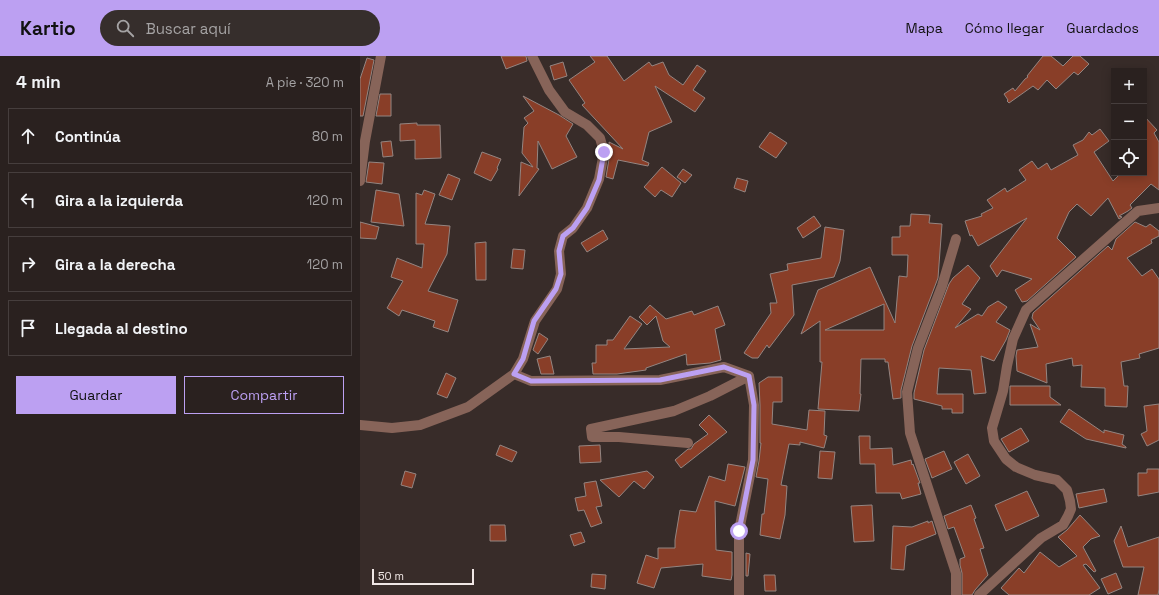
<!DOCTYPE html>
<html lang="es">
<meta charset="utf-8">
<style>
body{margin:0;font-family:"Space Grotesk",sans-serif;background:#362e2c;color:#f1f3f6}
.controls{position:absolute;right:12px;top:12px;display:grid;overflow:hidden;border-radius:0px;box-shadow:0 2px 10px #0003}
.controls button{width:36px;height:36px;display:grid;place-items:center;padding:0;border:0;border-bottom:1px solid #463e3d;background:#2a211f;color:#f1f3f6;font:20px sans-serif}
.scale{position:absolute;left:12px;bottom:10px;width:102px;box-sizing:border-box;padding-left:4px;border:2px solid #f0e7e5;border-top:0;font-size:11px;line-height:14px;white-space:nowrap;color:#f0e7e5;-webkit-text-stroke:3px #382c29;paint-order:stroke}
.stop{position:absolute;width:12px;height:12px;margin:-9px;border:3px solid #bca0f2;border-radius:50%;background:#fff}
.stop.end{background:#bca0f2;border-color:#fff;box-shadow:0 1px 4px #0008}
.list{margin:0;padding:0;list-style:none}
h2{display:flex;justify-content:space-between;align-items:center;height:52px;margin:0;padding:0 16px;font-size:17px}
h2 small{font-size:13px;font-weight:400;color:#a5a3a4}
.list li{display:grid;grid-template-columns:26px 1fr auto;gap:12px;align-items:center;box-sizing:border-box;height:56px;margin:0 8px 8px;padding:0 8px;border:1px solid #463e3d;border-radius:0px}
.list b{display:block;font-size:15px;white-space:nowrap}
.list em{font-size:13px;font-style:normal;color:#a5a3a4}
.actions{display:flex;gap:8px;padding:12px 16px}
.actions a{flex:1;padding:9px 0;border:1px solid #bca0f2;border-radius:0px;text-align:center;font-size:14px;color:#bca0f2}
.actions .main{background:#bca0f2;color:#111}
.icon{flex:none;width:22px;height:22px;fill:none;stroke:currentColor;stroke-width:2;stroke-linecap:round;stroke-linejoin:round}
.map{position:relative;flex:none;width:799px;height:539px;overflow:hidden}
header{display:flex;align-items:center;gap:24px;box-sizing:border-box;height:56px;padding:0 20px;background:#bca0f2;color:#111}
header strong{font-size:19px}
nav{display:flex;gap:22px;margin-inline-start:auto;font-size:14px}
.search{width:280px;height:36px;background:#362e2c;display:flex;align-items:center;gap:10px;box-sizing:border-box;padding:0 14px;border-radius:22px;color:#a5a3a4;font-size:15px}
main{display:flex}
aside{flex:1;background:#2a211f}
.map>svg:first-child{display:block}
.building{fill:#893e28;stroke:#948581;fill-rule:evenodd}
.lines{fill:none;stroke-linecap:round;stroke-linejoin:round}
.minor{stroke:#876459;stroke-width:10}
.route{stroke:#bca0f2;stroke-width:5}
</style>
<header>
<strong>Kartio</strong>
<div class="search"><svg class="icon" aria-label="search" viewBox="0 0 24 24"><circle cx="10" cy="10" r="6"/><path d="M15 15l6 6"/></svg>Buscar aquí</div>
<nav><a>Mapa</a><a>Cómo llegar</a><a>Guardados</a></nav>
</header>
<main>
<aside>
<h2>4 min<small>A pie · 320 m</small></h2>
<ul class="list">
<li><svg class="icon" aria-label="ahead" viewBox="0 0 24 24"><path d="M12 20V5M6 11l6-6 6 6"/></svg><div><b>Continúa</b></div><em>80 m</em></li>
<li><svg class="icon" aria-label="left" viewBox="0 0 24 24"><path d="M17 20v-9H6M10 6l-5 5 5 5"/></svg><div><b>Gira a la izquierda</b></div><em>120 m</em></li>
<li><svg class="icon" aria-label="right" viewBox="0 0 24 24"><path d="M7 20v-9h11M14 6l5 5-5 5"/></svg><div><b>Gira a la derecha</b></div><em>120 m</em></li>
<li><svg class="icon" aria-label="arrive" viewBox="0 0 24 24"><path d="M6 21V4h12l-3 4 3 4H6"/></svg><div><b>Llegada al destino</b></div></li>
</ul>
<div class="actions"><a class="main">Guardar</a><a>Compartir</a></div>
</aside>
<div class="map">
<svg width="799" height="539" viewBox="0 0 799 539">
<rect width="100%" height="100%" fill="#382c29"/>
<!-- building -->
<path class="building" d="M141 0H166L167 5 146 13Z
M230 0H247L264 25 289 6 292 10 303 6 309 19 323 29 337 9 346 15 333 34 345 42 335 56 295 30 312 66 289 76 282 104 289 107 288 110 258 104 253 123 246 121 250 97 249 86 263 93 222 49 225 47 209 24 235 6Z
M683 0H691L703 10 713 0H720L729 8 718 19 714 16 696 33 687 24 678 34 673 30 649 47 647 45 648 44 644 38 653 32 655 35 665 23 668 21 667 20Z
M7 2 14 4 3 60H0V23Z
M203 6 207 20 194 24 190 10Z
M20 38H31V60H16Z
M163 40 199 59 213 68 206 80 217 101 192 113 178 85 177 112 179 113 159 140 161 106 173 111 162 97 164 71 168 67 164 62 174 55Z
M784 60 797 74 794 77 799 86V134L791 128 770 149 772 152 768 155 759 160 762 161 759 163 748 142 731 160 717 148 709 156 697 182 716 201 667 245 662 246 655 234 672 223 642 214 637 221 630 210 667 162 618 190 612 179 610 180 605 165 622 160 621 158 633 152 627 144 645 132 647 136 666 124 659 114 672 105 678 113 687 107 691 114 718 99 713 89 723 84 729 76 732 79 740 73 749 85 734 96 753 125 761 117H784Z
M57 67V69H80L81 102 55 103V84L40 85V68Z
M410 76 427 87 416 102 399 91Z
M31 85 33 100 23 101 21 86Z
M122 96 141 103 137 112 138 113 131 125 114 117Z
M9 106 24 107 22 128 6 126Z
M302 111 321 127 312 141 301 134 295 141 284 131Z
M323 113 332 119 325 127 317 121Z
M88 118 100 123 92 144 79 139Z
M377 122 388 125 385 136 374 132Z
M16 134 39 138 44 170 11 166Z
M64 134 75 138 65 168 90 170 87 198 68 235 98 244 88 276 73 271 75 265 42 254 39 260 27 252 43 225 31 221 37 202 62 212 64 188H56V137L62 139Z
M551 158 570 159 569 167 582 168 578 222 552 290 541 334V342L533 343 528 306H525V303H501L500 338H501L499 355 458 353 462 306H460V265L441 278 458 234 510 211 535 267 539 220 547 221 548 199H532V181H540V170H550ZM524 248V274H465Z
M454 160 461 170 443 182 437 172Z
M0 166 19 171 16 183 0 182Z
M775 166 786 171 790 168 799 175V180L791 184 792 187 767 202 782 220 792 213 799 223V292L779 298 780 302 761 306 764 330H768L767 351 745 350V332L721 331 722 309 713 310 712 302 686 308 687 327 657 315 656 300 657 294 678 291 670 268 680 274 672 262 673 257 748 190 752 194 756 183Z
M465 171 484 174 480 205 474 221 432 229 434 259 409 292 407 289 398 302H392L384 297 411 257 410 247H417L410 218 428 214 427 208 461 202Z
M243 174 248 183 227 196 221 187Z
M126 186V224H116L115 187Z
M153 193 165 194 163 213 151 212Z
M608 209 620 222 602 248 611 253 595 272 618 258 622 260 628 251 638 245 647 251 636 266 650 274 646 284 634 305 621 300 626 337 614 338 611 314 579 312 577 338H603V357H592V353H582V350L554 343V337L564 294 589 228 593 222Z
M290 249 306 263 332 255 334 259 358 250 365 269 355 273 361 304 350 307 327 309 326 298 286 312V314L257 318H233L232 307H236V289H247V284H253L270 260 282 268 264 293 310 291 303 285 296 260 287 269 279 261Z
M179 277 188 283 178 298 173 294Z
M190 300 194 318H181L177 303Z
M86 317 96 322 87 342 77 338Z
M408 321H422V346H413L412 368 447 374 449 354 465 355 464 379 467 380 464 392 440 386V389L429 388 421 429 427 430 425 459 420 483 400 479 402 458H404L408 423 396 421 399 405 401 387H400V349L399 327Z
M650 330H690V341L701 349H650Z
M799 348V384L787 390 781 378 787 375 784 350Z
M709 353 744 377V374L764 379 762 388 766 391V392L726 383 700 366Z
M349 359 367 376 321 412 315 404 328 393H331L334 388 348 378 339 369Z
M661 372 669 385 649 396 641 383Z
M499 380H510V393L532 392 533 409 551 404 552 409 553 408 560 427H558L561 438 542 443 540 437H516L515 408H500Z
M140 389 157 396 152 406 136 399Z
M240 389 241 406 220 407 219 390Z
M460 395 475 396 472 423 458 422Z
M584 395 592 413 572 422 565 403Z
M608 398 620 420 606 428 594 406Z
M368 408 385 411 375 450 355 445 356 494 372 496V519L371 524 342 520 343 508 301 512 294 532 277 527 286 499 298 503V492H315V484L320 454 336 456 349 420 365 425Z
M787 413H799V436L778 440V417H787Z
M45 415 56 418 52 432 41 429Z
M287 415 294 421 284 433 274 425 259 441 240 424Z
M236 425 242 450 236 451 242 467 231 471 224 454 218 455 215 442 226 440 224 427Z
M744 433 747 446 719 452 716 438Z
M667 435 679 460 646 475 635 449Z
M512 449 514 485 494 486 491 450Z
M611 449 616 462 614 463 624 492 620 493 628 519 615 534 612 539H602V517L600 509V503L605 501 594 471 588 473 584 460Z
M720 459 740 480 731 483 723 491 736 515 734 516 726 508 723 509 740 532 729 539H649L641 532 659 512 664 517 680 496 699 511 717 500 698 481 707 474Z
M568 465V467L572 465 576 478 546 490 544 514 531 513 533 470 552 471Z
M130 469H145L146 485H130Z
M761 470 768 491 799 481V533L798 539H778L784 511H763L754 485Z
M221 476 225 486 214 490 210 479Z
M386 497 390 498 388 520H386Z
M756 517 762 532 748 538 741 523Z
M232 518 246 519 245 533 231 531Z
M404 519H415L416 535H405Z"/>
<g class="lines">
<!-- minor -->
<path class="minor" d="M0 125 5 85 21 0
M596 183 582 230 558 292 547 336 550 377 596 517V539
M154 318 171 325 300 324 364 311 389 320 394 349 393 404 379 475V539
M0 369 32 372 60 369 108 351 154 318 163 303 175 265 197 233 201 218 199 195 203 180 213 172 227 152 239 123 244 96 240 82 227 69 205 56 189 34 172 0
M328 387 259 381H232L231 373 314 355 350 340 389 320
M619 539 681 482 703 469 708 460 711 453 710 445 707 434 697 424 675 419 656 411 646 403 634 385 632 372 643 335 647 310 653 283 666 254 778 155 799 152"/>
</g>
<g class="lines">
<!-- route -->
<path class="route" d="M244 96 239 124 227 152 213 172 203 180 199 195 201 218 196 233 174 265 163 303 154 318 171 325 300 324 364 311 389 320 394 349 393 404 379 475"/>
</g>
</svg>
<div class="controls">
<button>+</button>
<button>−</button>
<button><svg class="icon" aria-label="locate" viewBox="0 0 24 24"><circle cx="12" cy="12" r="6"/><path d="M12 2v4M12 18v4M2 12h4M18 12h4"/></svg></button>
</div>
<div class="scale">50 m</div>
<div class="stop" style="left:379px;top:475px"></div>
<div class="stop end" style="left:244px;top:96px"></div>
</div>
</main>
